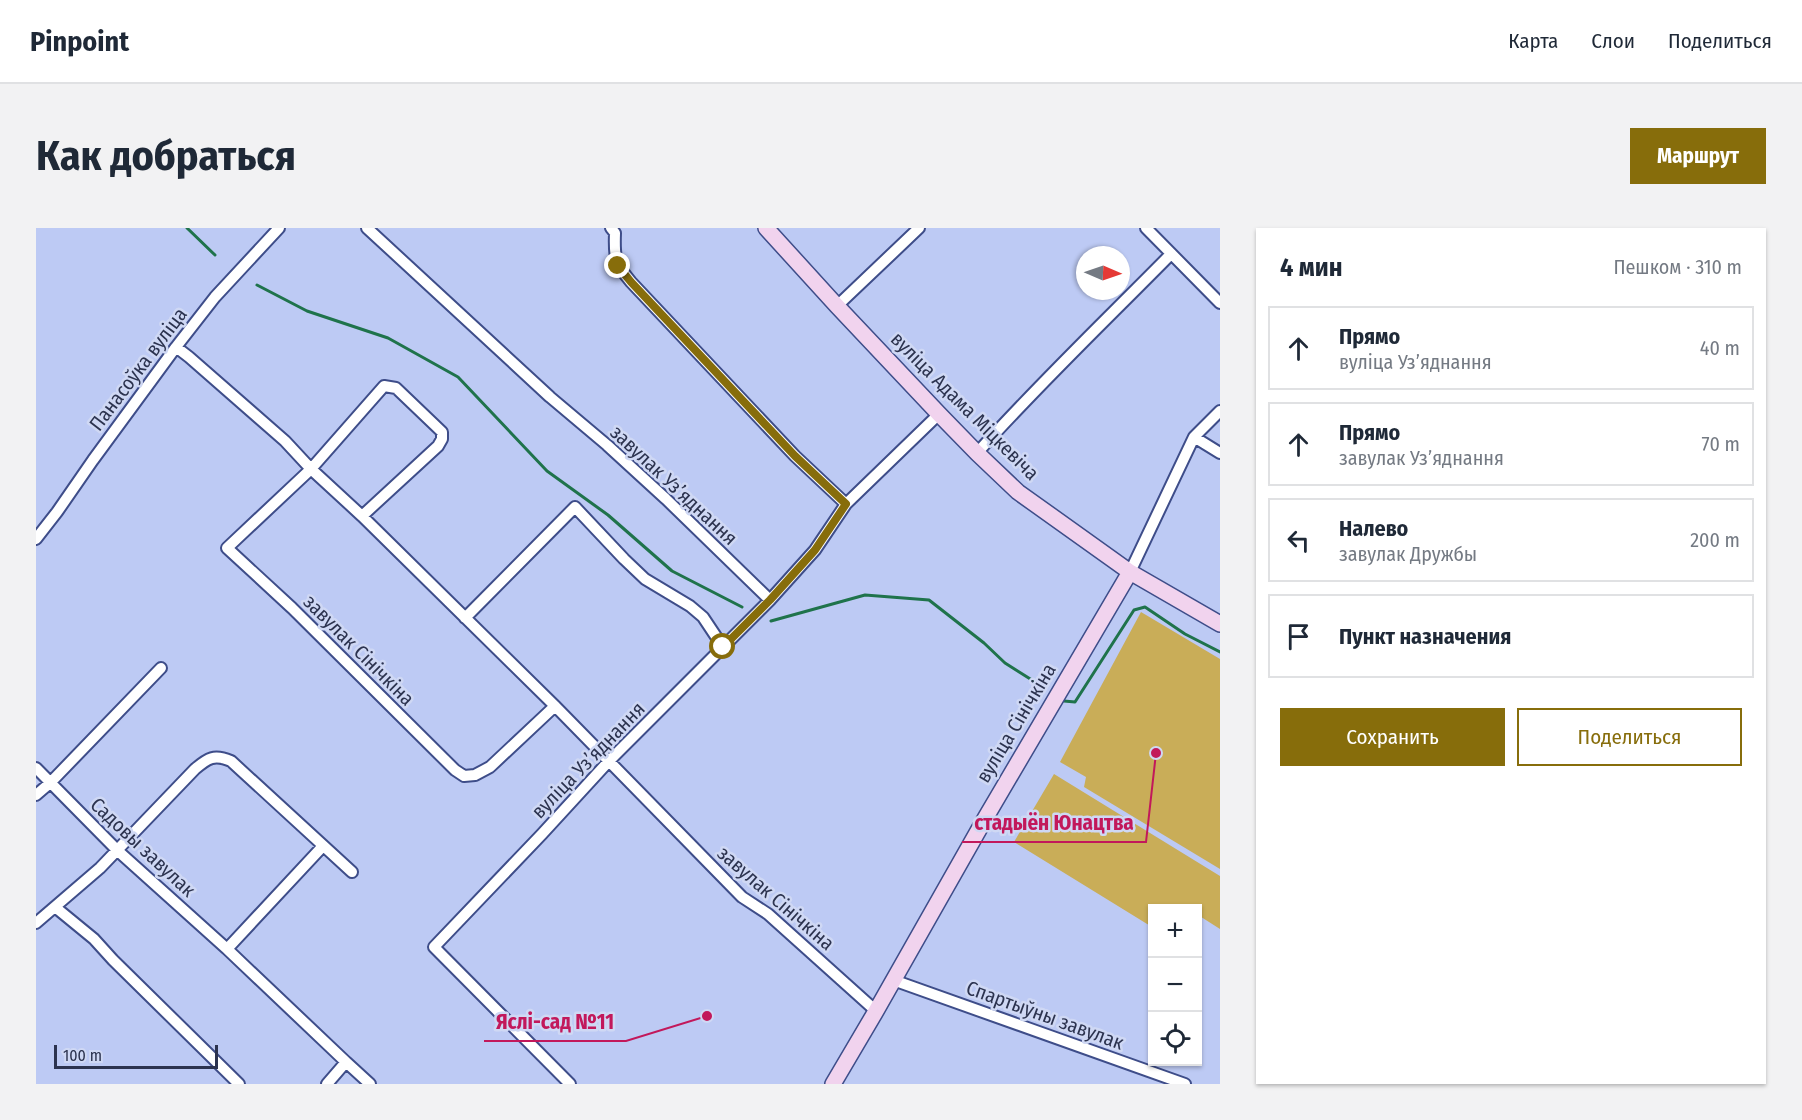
<!DOCTYPE html>
<html lang="ru">
<meta charset="utf-8">
<style>
body{margin:0;font-family:"Fira Sans Condensed",sans-serif;background:#f2f2f3;color:#1f2937}
.controls{position:absolute;right:18px;bottom:18px;display:grid;overflow:hidden;border-radius:0px;box-shadow:0 2px 4px #0004}
.controls button{width:54px;height:54px;display:grid;place-items:center;padding:0;border:0;border-bottom:2px solid #e0e1e3;background:#fff;color:#1f2937;font:30px sans-serif}
.compass{position:absolute;left:1040px;top:18px;width:54px;height:54px;border-radius:50%;background:#fff;box-shadow:0 2px 4px #0004;rotate:92deg}
.scale{position:absolute;left:18px;bottom:15px;width:164px;box-sizing:border-box;padding-left:6px;border:3px solid #2c334f;border-top:0;font-size:16px;line-height:21px;white-space:nowrap;color:#2c334f;-webkit-text-stroke:4px #cfd8f4;paint-order:stroke}
.stop{position:absolute;width:18px;height:18px;margin:-14px;border:4px solid #876d0b;border-radius:50%;background:#fff}
.stop.end{background:#876d0b;border-color:#fff;box-shadow:0 2px 6px #0008}
.list{margin:0;padding:0;list-style:none}
h2{display:flex;justify-content:space-between;align-items:center;height:78px;margin:0;padding:0 24px;font-size:26px}
h2 small{font-size:20px;font-weight:400;color:#747a83}
.list li{display:grid;grid-template-columns:39px 1fr auto;gap:18px;align-items:center;box-sizing:border-box;height:84px;margin:0 12px 12px;padding:0 12px;border:2px solid #e0e1e3;border-radius:0px}
.list b{display:block;font-size:22px;white-space:nowrap}
.list p{margin:0;font-size:20px;white-space:nowrap;color:#747a83}
.list em{font-size:20px;font-style:normal;color:#747a83}
.actions{display:flex;gap:12px;padding:18px 24px}
.actions a{flex:1;padding:14px 0;border:2px solid #876d0b;border-radius:0px;text-align:center;font-size:21px;color:#876d0b}
.actions .main{background:#876d0b;color:#fff}
.icon{flex:none;width:33px;height:33px;fill:none;stroke:currentColor;stroke-width:2;stroke-linecap:round;stroke-linejoin:round}
.map{position:relative;flex:none;width:1184px;height:856px;overflow:hidden;border-radius:0px}
header{display:flex;align-items:center;gap:36px;box-sizing:border-box;height:84px;padding:0 30px;background:#fff;border-bottom:2px solid #e0e1e3}
header strong{font-size:28px}
nav{display:flex;gap:33px;margin-inline-start:auto;font-size:21px}
.intro{display:flex;align-items:center;justify-content:space-between;box-sizing:border-box;height:144px;padding:0 36px}
h1{margin:0;font-size:42px}
.button{padding:15px 27px;border-radius:0px;background:#876d0b;color:#fff;font-size:21px;font-weight:700}
main{display:flex;gap:36px;padding:0 36px}
aside{flex:1;background:#fff;border-radius:0px;box-shadow:0 2px 4px #0004}
.map>svg:first-child{display:block}
.green{fill:#c9ad58}
.lines{fill:none;stroke-linecap:round;stroke-linejoin:round}
.stream{stroke:#1f734b;stroke-width:3}
.street-casing{stroke:#3e4d89;stroke-width:14}
.secondary-casing{stroke:#3e4d89;stroke-width:18}
.street{stroke:#fff;stroke-width:10}
.secondary{stroke:#f1d3ee;stroke-width:15}
.route{stroke:#876d0b;stroke-width:8}
.labels{text-anchor:middle;dominant-baseline:central;stroke-width:5;stroke-linejoin:round;paint-order:stroke}
.street-label{font-size:20px;fill:#2c334f;stroke:#cfd8f4}
.leader{fill:none;stroke:#c2185b;stroke-width:2}
.callout-dot{fill:#c2185b;stroke:#cfd8f4;stroke-width:2}
.callout-label{font-size:21px;text-anchor:middle;font-weight:bold;fill:#c2185b;stroke:#cfd8f4;stroke-width:5;stroke-linejoin:round;paint-order:stroke}
</style>
<header>
<strong>Pinpoint</strong>
<nav><a>Карта</a><a>Слои</a><a>Поделиться</a></nav>
</header>
<div class="intro"><h1>Как добраться</h1><a class="button">Маршрут</a></div>
<main>
<div class="map">
<svg width="1184" height="856" viewBox="0 0 1184 856">
<rect width="100%" height="100%" fill="#bdcaf4"/>
<!-- green -->
<path class="green" d="M1105 384 1184 431V641L1048 559 1050 549 1024 534Z
M1018 546 1184 648V701L1162 687V680H1116V699L978 614Z"/>
<g class="lines">
<!-- stream -->
<path class="stream" d="M151 0 179 27
M221 57 271 83 352 110 422 149 511 243 572 287 636 343 706 379
M735 393 829 367 893 372 948 415 969 435 1007 459
M1028 473 1039 474 1098 382 1109 379 1149 406 1184 424"/>
<defs>
<path id="street" d="M331 0 514 169 571 217 630 271 734 372
M575 0 579 5C578 31 579 35 595 54L759 228 810 276
M1110 0 1184 75
M801 78 883 0
M140 119 153 129 249 213 275 241 326 288 519 478 706 669 732 686 840 783
M1158 209 1184 225
M941 225C1003 156 1070 92 1135 26
M326 288 402 218 406 211V204L360 160 348 158 275 241 191 320 256 380 419 542 428 548 439 547 454 539 519 478
M0 311 21 284 57 232 140 119 179 69 243 0
M1094 344 1158 209 1184 183
M429 390 539 279 588 331 609 351 654 378 667 389 687 419
M0 540 82 623 191 721 310 834
M0 567 14 555 125 440
M19 679 58 711 77 732 203 856
M0 695 64 640 159 541C172 530 178 526 195 533L316 644
M191 721 287 618
M857 752 1149 856
M291 856 310 834 334 856
M534 856 398 719 506 606 572 534 734 372 779 322 810 276 903 186"/>
<path id="secondary" d="M730 0 801 78 903 186 941 225 982 264 1094 344 1184 396
M797 856 840 783 950 589 1094 344"/>
</defs>
<!-- street casing -->
<use href="#street" class="street-casing"/>
<!-- secondary casing -->
<use href="#secondary" class="secondary-casing"/>
<!-- street -->
<use href="#street" class="street"/>
<!-- secondary -->
<use href="#secondary" class="secondary"/>
</g>
<g class="lines">
<!-- route -->
<path class="route" d="M582 38 595 54 759 228 810 276 779 322 734 372 687 419"/>
</g>
<g class="labels">
<!-- street labels -->
<g class="street-label">
<text transform="translate(102 141) rotate(-53)">Панасоўка вуліца</text>
<text transform="translate(929 178) rotate(45)">вуліца Адама Міцкевіча</text>
<text transform="translate(638 257) rotate(43)">завулак Узʼяднання</text>
<text transform="translate(323 422) rotate(45)">завулак Сінічкіна</text>
<text transform="translate(980 495) rotate(-59)">вуліца Сінічкіна</text>
<text transform="translate(552 532) rotate(-46)">вуліца Узʼяднання</text>
<text transform="translate(107 619) rotate(43)">Садовы завулак</text>
<text transform="translate(740 670) rotate(41)">завулак Сінічкіна</text>
<text transform="translate(1009 787) rotate(20)">Спартыўны завулак</text>
</g>
</g>
<!-- callouts -->
<path class="leader" d="M1120 525L1110 614H926M671 788L590 813H448"/>
<g class="callout-dot">
<circle cx="1120" cy="525" r="6"/>
<circle cx="671" cy="788" r="6"/>
</g>
<g class="callout-label">
<text x="1018" y="602">стадыён Юнацтва</text>
<text x="519" y="801">Яслі-сад №11</text>
</g>
</svg>
<div class="controls">
<button>+</button>
<button>−</button>
<button><svg class="icon" aria-label="locate" viewBox="0 0 24 24"><circle cx="12" cy="12" r="6"/><path d="M12 2v4M12 18v4M2 12h4M18 12h4"/></svg></button>
</div>
<svg class="compass" viewBox="-18 -18 36 36"><path d="M0-13l5 13h-10z" fill="#e53935"/><path d="M0 13l5-13h-10z" fill="#747a83"/></svg>
<div class="scale">100 m</div>
<div class="stop" style="left:687px;top:419px"></div>
<div class="stop end" style="left:582px;top:38px"></div>
</div>
<aside>
<h2>4 мин<small>Пешком · 310 m</small></h2>
<ul class="list">
<li><svg class="icon" aria-label="ahead" viewBox="0 0 24 24"><path d="M12 20V5M6 11l6-6 6 6"/></svg><div><b>Прямо</b><p>вуліца Узʼяднання</p></div><em>40 m</em></li>
<li><svg class="icon" aria-label="ahead" viewBox="0 0 24 24"><path d="M12 20V5M6 11l6-6 6 6"/></svg><div><b>Прямо</b><p>завулак Узʼяднання</p></div><em>70 m</em></li>
<li><svg class="icon" aria-label="left" viewBox="0 0 24 24"><path d="M17 20v-9H6M10 6l-5 5 5 5"/></svg><div><b>Налево</b><p>завулак Дружбы</p></div><em>200 m</em></li>
<li><svg class="icon" aria-label="arrive" viewBox="0 0 24 24"><path d="M6 21V4h12l-3 4 3 4H6"/></svg><div><b>Пункт назначения</b></div></li>
</ul>
<div class="actions"><a class="main">Сохранить</a><a>Поделиться</a></div>
</aside>
</main>
